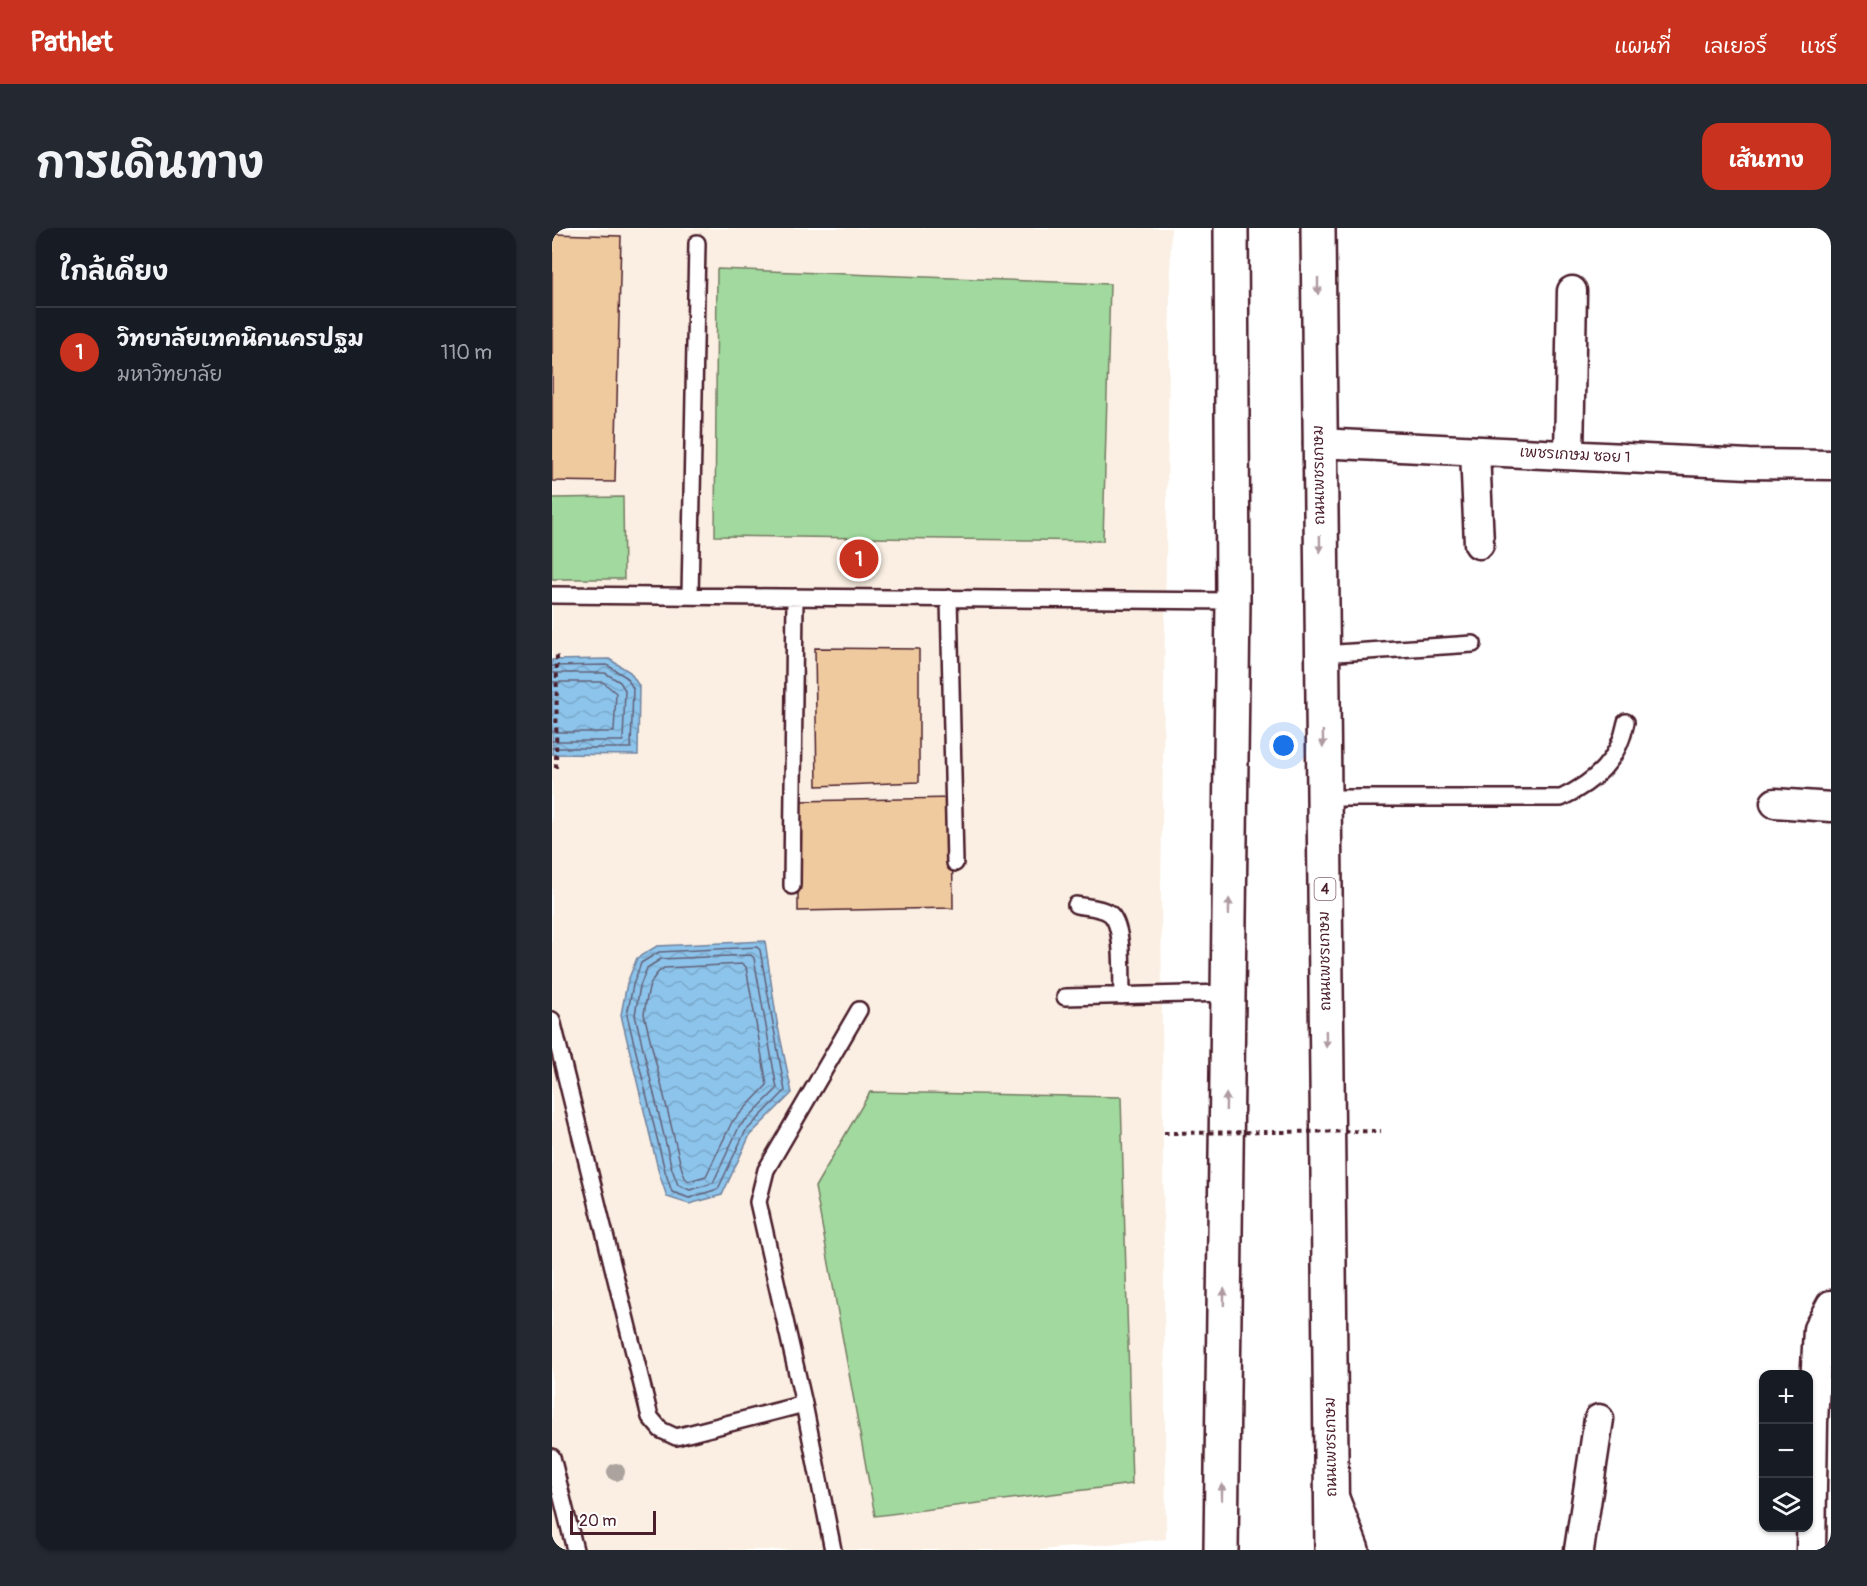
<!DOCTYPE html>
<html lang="th">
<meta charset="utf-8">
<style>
body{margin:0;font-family:Pangolin,"Playpen Sans Thai",sans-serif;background:#242831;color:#f1f3f6}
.controls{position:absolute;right:18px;bottom:18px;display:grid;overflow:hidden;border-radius:12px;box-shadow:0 2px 4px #0004}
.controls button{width:54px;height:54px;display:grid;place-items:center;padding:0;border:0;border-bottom:2px solid #363941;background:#171b24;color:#f1f3f6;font:30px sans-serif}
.scale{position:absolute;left:18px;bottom:15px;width:86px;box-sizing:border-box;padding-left:6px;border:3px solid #4a1f2b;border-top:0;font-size:16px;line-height:21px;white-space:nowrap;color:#4a1f2b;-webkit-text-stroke:4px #fff;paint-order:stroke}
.you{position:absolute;left:732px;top:518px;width:21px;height:21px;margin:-15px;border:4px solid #fff;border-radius:50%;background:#1a73e8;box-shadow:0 0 0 9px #1a73e833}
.badge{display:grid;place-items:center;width:39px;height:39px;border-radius:50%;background:#c8321e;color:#fff;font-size:20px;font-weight:700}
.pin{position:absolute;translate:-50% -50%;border:3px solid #fff;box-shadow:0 2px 6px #0006}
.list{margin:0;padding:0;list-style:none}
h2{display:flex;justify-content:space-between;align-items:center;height:78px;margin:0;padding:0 24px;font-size:26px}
h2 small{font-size:20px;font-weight:400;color:#9ea1a6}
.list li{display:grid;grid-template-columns:39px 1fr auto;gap:18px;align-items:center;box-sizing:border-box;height:90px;padding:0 24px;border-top:2px solid #363941}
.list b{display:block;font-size:22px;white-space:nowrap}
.list p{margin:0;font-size:20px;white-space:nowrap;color:#9ea1a6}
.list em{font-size:20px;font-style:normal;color:#9ea1a6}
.icon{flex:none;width:33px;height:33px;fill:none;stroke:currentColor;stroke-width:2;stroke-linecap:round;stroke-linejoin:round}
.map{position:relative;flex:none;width:1279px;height:1322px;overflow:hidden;border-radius:18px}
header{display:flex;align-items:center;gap:36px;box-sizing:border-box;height:84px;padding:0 30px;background:#c8321e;color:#fff}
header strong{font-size:28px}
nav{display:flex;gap:33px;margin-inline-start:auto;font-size:21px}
.intro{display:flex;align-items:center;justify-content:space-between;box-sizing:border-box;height:144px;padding:0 36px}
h1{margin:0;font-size:42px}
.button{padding:15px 27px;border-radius:18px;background:#c8321e;color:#fff;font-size:21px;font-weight:700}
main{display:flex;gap:36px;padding:0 36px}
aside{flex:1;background:#171b24;border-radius:18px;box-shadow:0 2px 4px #0004}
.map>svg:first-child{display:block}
.built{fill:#faefe2}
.pitch{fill:#a1d99e;stroke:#767c64;stroke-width:1.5}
.water{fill:url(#water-waves);stroke:#72829e;stroke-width:1.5}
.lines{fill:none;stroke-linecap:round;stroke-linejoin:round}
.shore{stroke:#646178;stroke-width:1.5}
.building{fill:#efca9f;stroke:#4a1f2b;stroke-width:1.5}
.lane-casing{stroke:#4a1f2b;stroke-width:20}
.street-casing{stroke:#4a1f2b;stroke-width:33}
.primary-casing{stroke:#4a1f2b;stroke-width:38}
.highway-casing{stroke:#4a1f2b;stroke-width:38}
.path{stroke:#4a1f2b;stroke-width:4;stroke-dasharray:4.5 4.5;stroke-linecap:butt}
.lane{stroke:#fff;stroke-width:15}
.street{stroke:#fff;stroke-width:28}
.primary{stroke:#fff;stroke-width:33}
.highway{stroke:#fff;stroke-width:33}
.path-bridge{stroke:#4a1f2b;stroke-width:4;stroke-dasharray:4.5 4.5;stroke-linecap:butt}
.tree{fill:#aaa39e}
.oneway{fill:#ae9aa0}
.labels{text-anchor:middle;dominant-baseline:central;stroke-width:6;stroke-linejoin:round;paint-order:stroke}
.shield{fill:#fff;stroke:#80626b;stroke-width:1.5}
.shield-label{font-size:14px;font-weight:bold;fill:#4a1f2b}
.street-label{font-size:15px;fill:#4a1f2b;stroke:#fff}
</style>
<header>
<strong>Pathlet</strong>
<nav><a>แผนที่</a><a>เลเยอร์</a><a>แชร์</a></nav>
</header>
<div class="intro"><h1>การเดินทาง</h1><a class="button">เส้นทาง</a></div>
<main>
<aside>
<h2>ใกล้เคียง<small></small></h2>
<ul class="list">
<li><span class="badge">1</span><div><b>วิทยาลัยเทคนิคนครปฐม</b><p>มหาวิทยาลัย</p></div><em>110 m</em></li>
</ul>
</aside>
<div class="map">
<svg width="1279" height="1322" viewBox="0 0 1279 1322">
<defs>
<pattern id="water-waves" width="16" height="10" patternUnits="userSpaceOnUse" patternTransform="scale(1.5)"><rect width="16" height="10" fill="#8cc4eb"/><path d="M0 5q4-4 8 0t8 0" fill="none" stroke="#7aa8ca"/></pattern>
</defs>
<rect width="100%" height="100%" fill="#fff"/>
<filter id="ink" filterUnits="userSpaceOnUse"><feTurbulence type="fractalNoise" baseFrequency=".0167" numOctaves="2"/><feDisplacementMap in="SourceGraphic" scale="12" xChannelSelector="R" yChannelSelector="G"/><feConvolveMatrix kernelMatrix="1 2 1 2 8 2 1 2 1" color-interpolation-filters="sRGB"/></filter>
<g filter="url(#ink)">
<!-- built -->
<path class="built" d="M0 0H619L609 662 614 1311 487 1322H0Z"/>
<!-- pitch -->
<path class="pitch" d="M165 41 558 56 551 313 163 308Z
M71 269 72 351H0V270Z
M318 864 569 869 580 1256 323 1288 263 959Z"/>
<!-- water -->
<path class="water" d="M57 431 78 444 87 458 86 527 0 526V432Z
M213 713 225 794 240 865 198 907 170 967 137 976 115 969 107 945 69 787 75 755 85 730 105 718Z"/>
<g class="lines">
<!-- shore -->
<path class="shore" d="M0 438 55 437 74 449 81 460 79 520H0
M0 445H53L68 454 73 462 71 513H0
M0 454H51L64 465 62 504H0
M205 719 208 722 233 863 193 904 166 961 137 970 120 964 113 943 75 787 81 757 89 735 107 724Z
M199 727 202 730 225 861 187 899 161 955 138 962 126 957 120 941 83 787 88 758 95 740 109 731Z
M191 736 194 739 215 857 180 894 154 948 137 953 133 950 129 938 92 786C95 769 96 749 112 740Z"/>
</g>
<!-- building -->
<path class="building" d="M0 6 69 8 63 254 0 253Z
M263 420 367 421V554L265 558Z
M400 570 401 680 246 683V573Z"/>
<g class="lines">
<defs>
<path id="lane" d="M0 367 681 373
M138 368 145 15
M397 370 403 635
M770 426 921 416
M772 570H1009C1043 554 1067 532 1074 494
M240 658 243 369
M524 677C534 679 548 679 557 685 573 696 569 748 570 768
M513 769 676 765
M0 792 98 1189 109 1202 124 1209 252 1176
M0 1229 23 1322
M281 1322 252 1176 206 974 214 942 307 782"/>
<path id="street" d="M766 215 1197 236 1279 237
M923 223 927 316
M1017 227 1020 63
M1223 575 1279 579
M1027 1322 1047 1191
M1259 1322 1261 1194 1266 1101 1279 1077"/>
<path id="primary" d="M781 1273 800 1322"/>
<path id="highway" d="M766 0 780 1322
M669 1322 681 373 679 0"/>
</defs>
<!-- lane casing -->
<use href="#lane" class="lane-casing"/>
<!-- street casing -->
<use href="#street" class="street-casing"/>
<!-- primary casing -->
<use href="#primary" class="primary-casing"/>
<!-- highway casing -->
<use href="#highway" class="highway-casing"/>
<!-- path -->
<path class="path" d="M4 540 5 424"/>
<!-- lane -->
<use href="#lane" class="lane"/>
<!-- street -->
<use href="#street" class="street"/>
<!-- primary -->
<use href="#primary" class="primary"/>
<!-- highway -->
<use href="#highway" class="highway"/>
<!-- path-bridge -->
<path class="path-bridge" d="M612 905 829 903"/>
</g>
<!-- trees -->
<circle class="tree" cx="64" cy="1244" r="9"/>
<!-- one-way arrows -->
<defs><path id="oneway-solid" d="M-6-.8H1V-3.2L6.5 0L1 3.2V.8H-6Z" transform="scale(1.5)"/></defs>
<g class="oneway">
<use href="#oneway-solid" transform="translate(766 58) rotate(90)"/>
<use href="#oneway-solid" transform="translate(768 316) rotate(89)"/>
<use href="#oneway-solid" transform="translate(771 511) rotate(89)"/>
<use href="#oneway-solid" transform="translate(677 679) rotate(-89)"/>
<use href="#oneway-solid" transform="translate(774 811) rotate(89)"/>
<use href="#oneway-solid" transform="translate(674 874) rotate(-89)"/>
<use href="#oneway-solid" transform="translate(672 1069) rotate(-89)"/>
<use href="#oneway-solid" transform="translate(670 1264) rotate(-89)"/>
</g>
</g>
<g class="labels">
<!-- shield labels -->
<rect class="shield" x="762.5" y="650" width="21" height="22" rx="4.5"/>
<g class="shield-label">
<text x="773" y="661">4</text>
</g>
<!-- street labels -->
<g class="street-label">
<text transform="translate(1023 227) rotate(3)">เพชรเกษม ซอย 1</text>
<text transform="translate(767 247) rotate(-91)">ถนนเพชรเกษม</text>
<text transform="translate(773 733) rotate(-91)">ถนนเพชรเกษม</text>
<text transform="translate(779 1219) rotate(-91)">ถนนเพชรเกษม</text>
</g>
</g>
</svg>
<div class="controls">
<button>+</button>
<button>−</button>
<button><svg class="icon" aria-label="layers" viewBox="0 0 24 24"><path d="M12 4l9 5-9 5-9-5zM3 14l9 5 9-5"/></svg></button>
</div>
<div class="scale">20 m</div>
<div class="you"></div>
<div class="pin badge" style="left:307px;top:331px">1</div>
</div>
</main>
